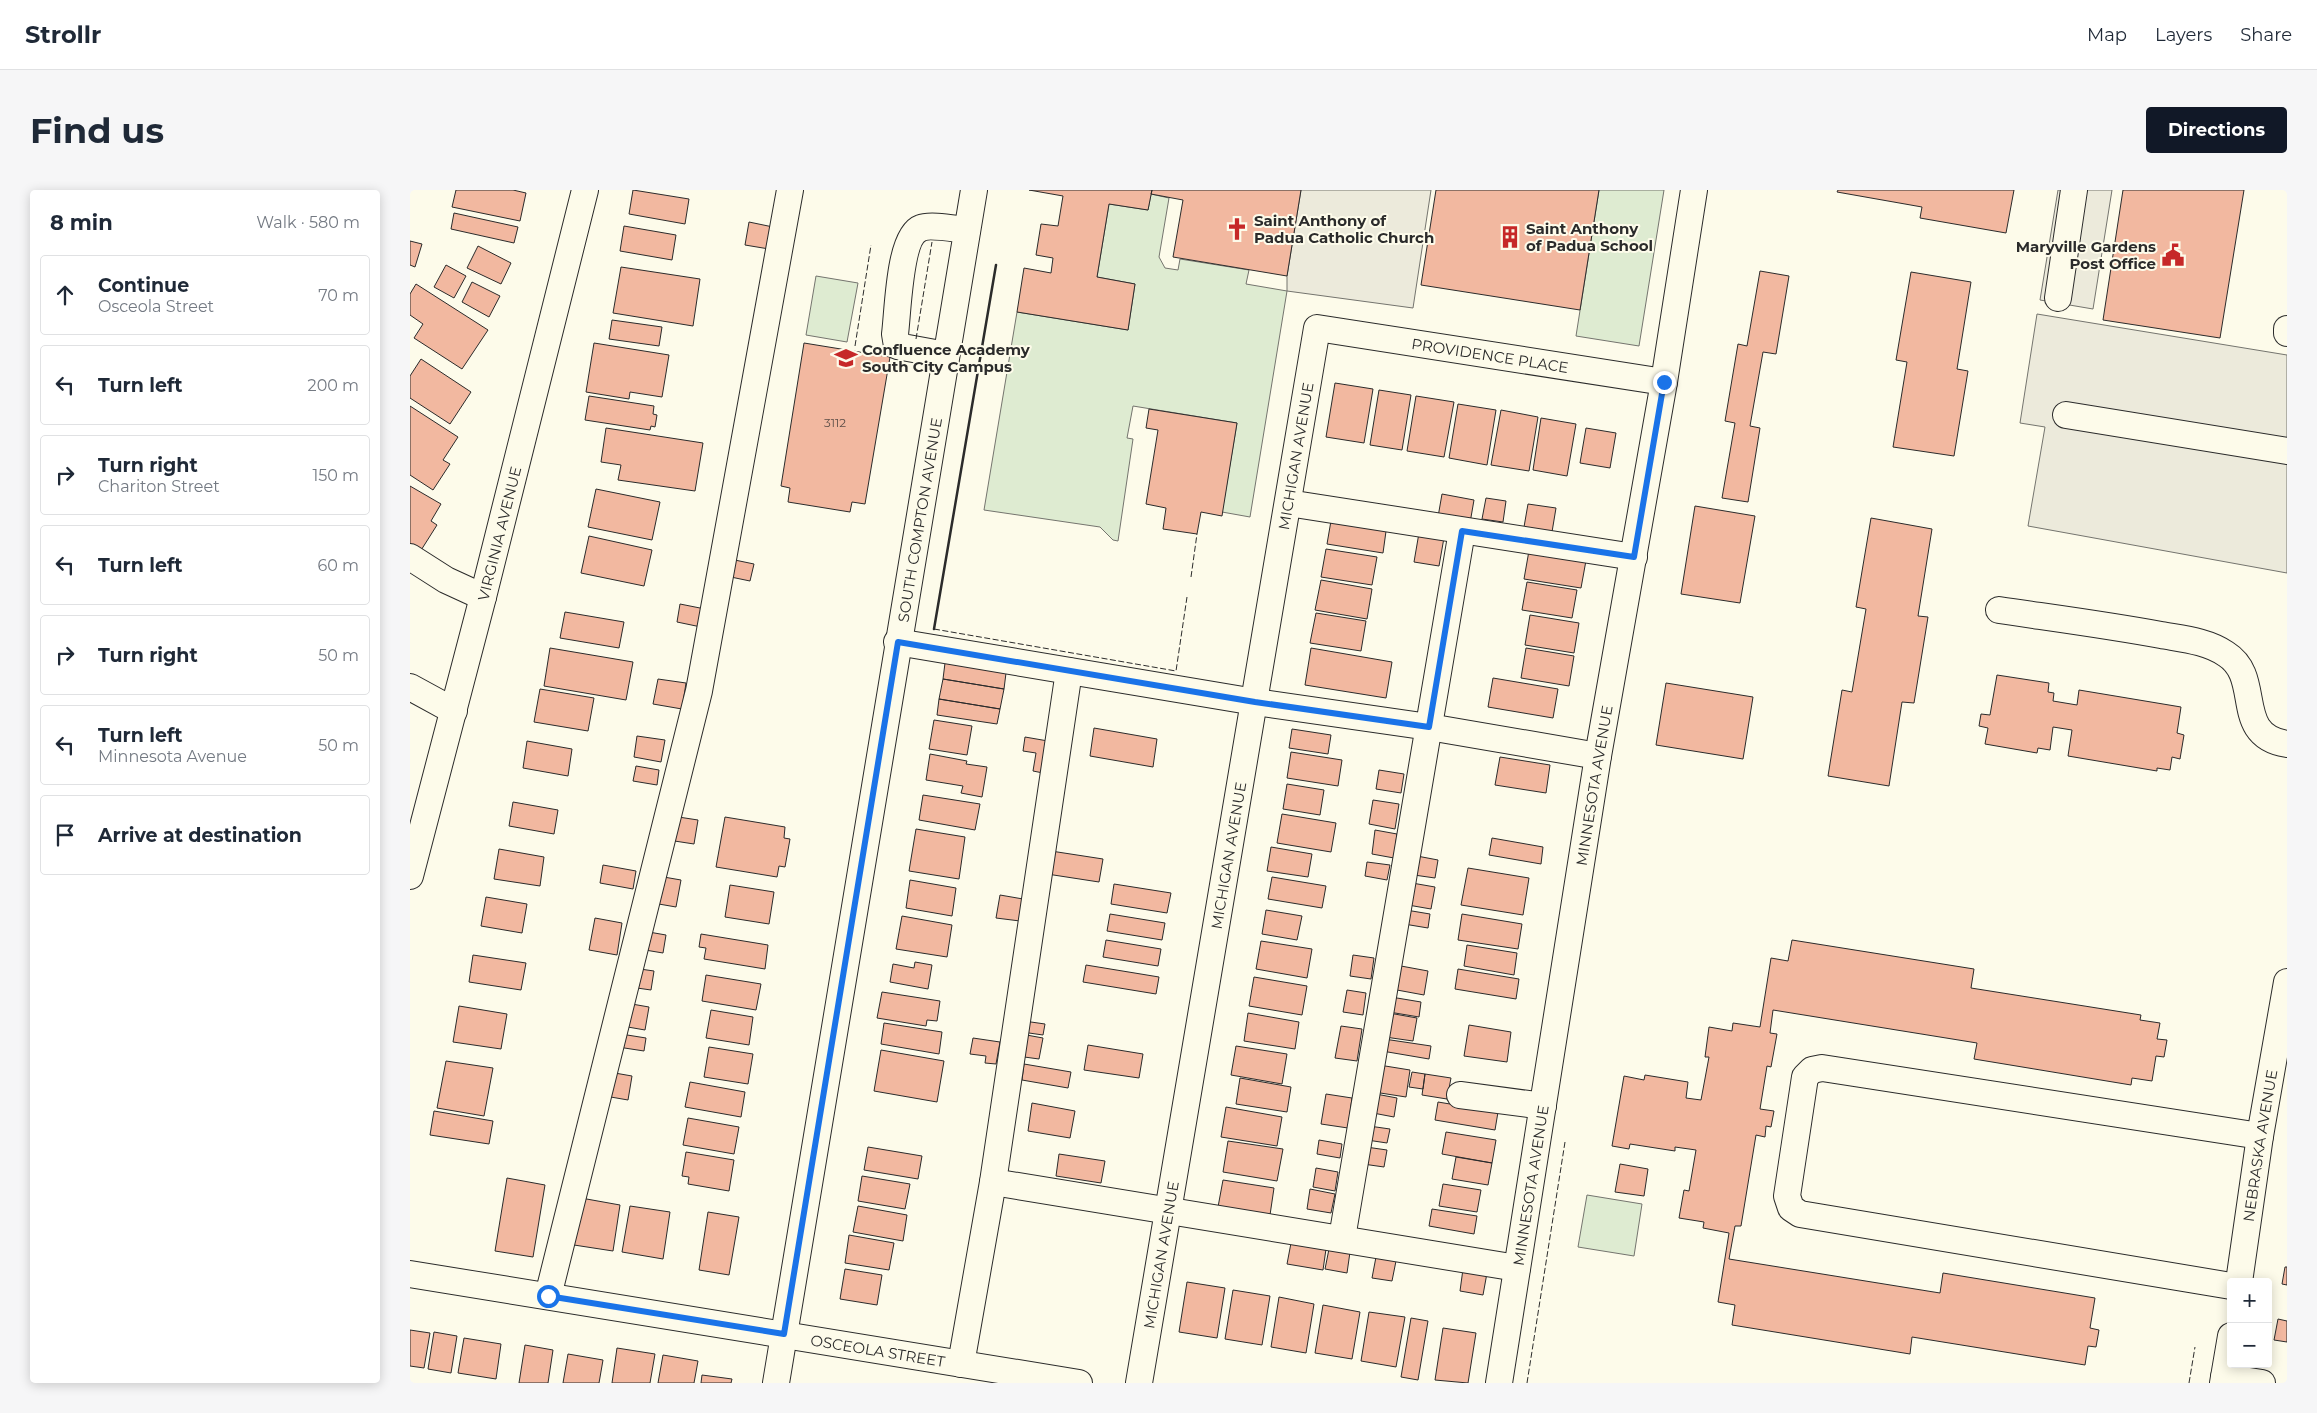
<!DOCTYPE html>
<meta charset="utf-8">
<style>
body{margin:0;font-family:Montserrat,sans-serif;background:#f6f6f7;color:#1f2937}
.controls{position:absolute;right:15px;bottom:15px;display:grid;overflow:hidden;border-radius:5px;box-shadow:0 2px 12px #0003}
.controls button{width:45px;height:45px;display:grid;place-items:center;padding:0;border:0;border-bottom:1px solid #e0e1e3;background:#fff;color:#1f2937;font:25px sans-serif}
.stop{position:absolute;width:15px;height:15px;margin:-11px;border:4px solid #1a73e8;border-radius:50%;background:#fff}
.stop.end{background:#1a73e8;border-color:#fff;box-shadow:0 1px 5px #0008}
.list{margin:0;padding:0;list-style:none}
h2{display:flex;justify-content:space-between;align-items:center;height:65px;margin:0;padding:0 20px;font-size:21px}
h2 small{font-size:16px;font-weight:400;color:#747a83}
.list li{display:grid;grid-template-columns:32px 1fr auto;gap:15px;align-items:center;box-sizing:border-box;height:80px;margin:0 10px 10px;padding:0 10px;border:1px solid #e0e1e3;border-radius:5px}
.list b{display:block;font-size:19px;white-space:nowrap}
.list p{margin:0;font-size:16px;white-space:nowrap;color:#747a83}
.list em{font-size:16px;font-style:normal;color:#747a83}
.icon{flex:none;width:28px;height:28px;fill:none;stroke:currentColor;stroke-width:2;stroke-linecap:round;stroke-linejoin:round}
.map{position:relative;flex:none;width:1877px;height:1193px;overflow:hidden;border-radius:5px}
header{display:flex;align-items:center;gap:30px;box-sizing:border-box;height:70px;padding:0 25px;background:#fff;border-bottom:1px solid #e0e1e3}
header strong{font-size:24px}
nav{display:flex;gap:28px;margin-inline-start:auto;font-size:18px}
.intro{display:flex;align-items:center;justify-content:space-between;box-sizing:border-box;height:120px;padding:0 30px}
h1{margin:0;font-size:35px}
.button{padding:12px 22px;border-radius:5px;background:#111827;color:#fff;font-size:18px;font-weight:700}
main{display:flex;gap:30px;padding:0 30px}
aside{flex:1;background:#fff;border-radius:5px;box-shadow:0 2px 12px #0003}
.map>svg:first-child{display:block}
.green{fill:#deebd1;stroke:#74746e}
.parking{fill:#eceadb;stroke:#74746e}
.building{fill:#f2b8a0;stroke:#2b2b2b}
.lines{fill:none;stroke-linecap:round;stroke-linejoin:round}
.minor-casing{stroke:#2b2b2b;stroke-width:28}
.minor{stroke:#fdfbea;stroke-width:26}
.fence{stroke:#2b2b2b;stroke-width:1;stroke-dasharray:6 2.5;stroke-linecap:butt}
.wall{stroke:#2b2b2b;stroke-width:2.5}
.route{stroke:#1a73e8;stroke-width:6}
.labels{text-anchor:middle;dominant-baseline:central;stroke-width:4;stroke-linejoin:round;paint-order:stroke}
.number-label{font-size:12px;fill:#5d4e48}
.poi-label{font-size:15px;font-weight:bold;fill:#2b2b2b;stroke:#fdfbea;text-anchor:start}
.street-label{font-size:15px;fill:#2b2b2b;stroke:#fdfbea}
</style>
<header>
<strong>Strollr</strong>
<nav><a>Map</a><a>Layers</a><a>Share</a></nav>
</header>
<div class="intro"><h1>Find us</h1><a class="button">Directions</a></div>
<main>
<aside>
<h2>8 min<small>Walk · 580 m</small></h2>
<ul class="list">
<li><svg class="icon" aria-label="ahead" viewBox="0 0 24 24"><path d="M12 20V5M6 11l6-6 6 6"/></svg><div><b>Continue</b><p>Osceola Street</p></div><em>70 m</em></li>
<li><svg class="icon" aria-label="left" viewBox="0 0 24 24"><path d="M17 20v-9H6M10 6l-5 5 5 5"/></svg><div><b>Turn left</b></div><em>200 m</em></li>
<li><svg class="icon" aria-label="right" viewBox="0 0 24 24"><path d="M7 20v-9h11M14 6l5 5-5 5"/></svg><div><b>Turn right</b><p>Chariton Street</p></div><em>150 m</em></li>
<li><svg class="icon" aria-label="left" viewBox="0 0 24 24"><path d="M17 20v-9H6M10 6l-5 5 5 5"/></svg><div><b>Turn left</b></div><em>60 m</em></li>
<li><svg class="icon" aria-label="right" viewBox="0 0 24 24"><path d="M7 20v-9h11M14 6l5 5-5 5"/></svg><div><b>Turn right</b></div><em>50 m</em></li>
<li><svg class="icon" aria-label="left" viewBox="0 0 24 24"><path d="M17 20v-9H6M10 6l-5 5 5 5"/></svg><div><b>Turn left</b><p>Minnesota Avenue</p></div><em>50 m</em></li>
<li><svg class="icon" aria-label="arrive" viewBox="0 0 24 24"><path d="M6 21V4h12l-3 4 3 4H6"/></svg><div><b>Arrive at destination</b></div></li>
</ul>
</aside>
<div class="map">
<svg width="1877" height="1193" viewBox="0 0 1877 1193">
<rect width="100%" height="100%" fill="#fdfbea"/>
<!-- green -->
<path class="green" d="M1189 0H1254L1229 156 1166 146Z
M741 4 759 8 749 67 755 78 768 80 770 69 839 80 836 94 877 101 840 327 812 322 827 233 723 216 717 248 723 249 708 351 703 350 690 337 574 320 607 122 718 140 725 94 687 87 699 14 738 20Z
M406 86 448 93 437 152 396 145Z
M1177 1005 1232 1014 1224 1066 1168 1057Z"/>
<!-- parking -->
<path class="parking" d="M891 0H1021L1003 118 877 101V86Z
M1648 0H1702L1683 119 1630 110Z
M1627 124 1877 165V383L1618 336 1635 237 1610 233Z"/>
<!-- building -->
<path class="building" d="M46 0H103L116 3 110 31 42 17Z
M223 0 279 9 275 34 219 24Z
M619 0H742L738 20 699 14 687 87 725 94 718 140 607 122 614 78 641 83 643 68 626 65 631 34 648 36 653 6Z
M742 0H891L877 86 763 67 773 10 741 4Z
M1026 0H1189L1170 120 1011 95Z
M1428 0H1604L1596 43 1510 28 1512 17 1427 2Z
M1713 0H1834L1810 148 1693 130Z
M44 23 108 37 104 53 41 39Z
M339 32 363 37 359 59 335 55Z
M214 36 266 45 262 70 210 61Z
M0 51 12 54 5 77 0 75Z
M68 56 101 73 91 94 57 78Z
M36 75 56 86 44 108 24 97Z
M211 77 290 89 283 136 203 123Z
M1350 81 1379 86 1366 164 1353 162 1340 236 1350 238 1338 312 1312 308 1325 233 1315 231 1328 154 1337 156Z
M1501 82 1561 92 1547 179 1558 181 1544 266 1483 257 1497 172 1486 170Z
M62 92 90 106 79 127 52 112Z
M6 94 78 140 52 179 4 148 13 134 0 125V104Z
M202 130 252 137 249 156 199 149Z
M184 153 259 165 252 207 220 202 219 209 176 202Z
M394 153 480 167 455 314 442 312 440 322 378 312 380 298 371 296Z
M11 169 61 202 40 234 0 208V186Z
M925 193 963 199 954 253 916 247Z
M969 200 1001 205 992 260 960 255Z
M179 206 244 216 243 224 247 225 245 237 241 236 240 240 175 230Z
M1006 206 1044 212 1034 267 997 261Z
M1048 214 1086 220 1077 275 1039 268Z
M0 216 48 247 33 270 40 274 23 300 0 285Z
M739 219 827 233 812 326 791 322 787 344 753 339 756 318 736 314 748 240 736 238Z
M1091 220 1128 227 1119 281 1081 275Z
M1131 228 1166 234 1157 286 1123 280Z
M196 238 293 253 285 301 208 290 211 275 191 272Z
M1176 238 1206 243 1200 278 1170 273Z
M0 296 31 314 21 331 27 335 8 365 0 360Z
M186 299 250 312 242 350 178 337Z
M1032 304 1064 310 1060 333 1028 327Z
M1076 308 1096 311 1093 332 1072 329Z
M1118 314 1146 318 1142 342 1114 337Z
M1285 316 1345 326 1330 413 1271 404Z
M922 325 977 334 973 363 917 354Z
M1461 328 1522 339 1508 426 1518 427 1504 513 1492 512 1479 596 1418 586 1432 500 1442 502 1456 419 1446 417Z
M1010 337 1035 342 1029 376 1004 372Z
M179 346 242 360 234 396 171 383Z
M1120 355 1177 365 1171 398 1114 389Z
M916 359 967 367 962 395 911 387Z
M320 369 344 374 340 391 316 386Z
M911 390 962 399 957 429 905 420Z
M1117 392 1167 400 1162 428 1112 420Z
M270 414 295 419 291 437 267 432Z
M155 422 214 432 209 458 150 448Z
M906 423 956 431 951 461 900 453Z
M1120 425 1169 433 1164 463 1115 455Z
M140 458 223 472 216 510 134 496Z
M901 458 982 472 976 508 895 495Z
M1116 458 1164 466 1159 496 1111 488Z
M535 473 596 483 594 499 533 489Z
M1587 485 1639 493 1638 502 1644 503 1643 511 1667 515 1669 500 1771 517 1767 543 1774 545 1770 569 1762 567 1760 580 1747 578V581L1658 566 1662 540 1643 537 1640 560 1628 558 1627 563 1575 554 1578 538 1569 536 1571 524 1580 525Z
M1083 488 1148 499 1143 528 1078 517Z
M248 489 276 493 272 519 243 514Z
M533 489 594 499 590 519 529 509Z
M1256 493 1343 507 1333 569 1246 555Z
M130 499 184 508 178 541 124 532Z
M529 509 590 519 587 534 527 525Z
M524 530 562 536 557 565 519 559Z
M684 538 747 549 743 577 680 566Z
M882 539 921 545 918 564 879 558Z
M227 546 255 550 251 572 224 567Z
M615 547 638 551 633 583 623 581 626 563 613 561Z
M117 551 162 559 158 586 113 578Z
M881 562 932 570 928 596 877 588Z
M520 564 557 571 556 574 577 577 572 607 551 603 553 596 516 590Z
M1090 567 1140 575 1136 603 1085 595Z
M226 576 249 580 247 595 223 591Z
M969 580 994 584 991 603 966 599Z
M877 594 914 600 910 625 873 619Z
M513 605 570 614 565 640 509 630Z
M963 610 989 614 985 639 959 634Z
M103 612 148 620 144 644 99 636Z
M872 624 926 633 921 662 867 653Z
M262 626 288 630 284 654 258 650Z
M315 627 375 637 374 648 380 649 375 677 369 676 367 687 306 677Z
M506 639 555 647 549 689 499 681Z
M965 640 987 644 984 668 962 664Z
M1082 648 1133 657 1131 674 1079 665Z
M861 657 902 664 898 687 857 681Z
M89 659 134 667 130 696 84 689Z
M641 661 693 669 689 692 637 684Z
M1007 666 1028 670 1025 688 1004 685Z
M957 672 980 675 977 690 955 686Z
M193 675 226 681 223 699 190 693Z
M1058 678 1119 688 1113 725 1051 715Z
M248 686 271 690 266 717 243 713Z
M862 687 916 696 912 718 858 709Z
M500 690 546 698 542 726 496 718Z
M1002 693 1025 697 1021 719 998 715Z
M704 694 761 703 757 723 701 714Z
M320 695 364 702 359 734 315 727Z
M590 705 613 709 610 731 586 728Z
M76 707 117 714 112 743 71 736Z
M856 720 892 726 887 750 852 744Z
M996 720 1020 724 1018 738 994 734Z
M700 724 755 733 752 750 697 741Z
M1052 724 1112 734 1108 759 1048 750Z
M492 726 542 735 537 767 486 759Z
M185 728 212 733 207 765 179 760Z
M233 741 256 745 253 763 229 759Z
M291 744 358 755 355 779 294 769 296 758 289 757Z
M696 750 751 759 748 776 693 767Z
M1382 750 1564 779 1561 798 1731 825 1730 830 1750 833 1747 849 1757 850 1754 867 1746 866 1742 891 1722 888 1721 895 1564 869 1567 853 1363 820 1360 843 1367 844 1361 877 1357 876 1350 919 1364 921 1361 937 1356 936 1355 947 1346 945 1331 1036H1325L1319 1069 1530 1103 1533 1083 1685 1108 1680 1138 1689 1140 1686 1157 1678 1156 1675 1175 1502 1147 1500 1164 1322 1135 1325 1115 1308 1112 1319 1043 1293 1038 1294 1032 1269 1028 1274 1000 1279 1001 1286 960 1265 957V961L1220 954 1219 959 1202 956 1214 886 1234 890 1235 885 1278 892 1276 908 1291 910 1299 867H1295L1299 837 1322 841 1323 833 1350 837 1361 768 1378 771Z
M851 751 902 759 897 788 846 779Z
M1057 755 1107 763 1104 785 1054 776Z
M63 765 116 773 111 800 59 792Z
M943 765 964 768 961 789 940 786Z
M505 772 522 775 518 799 480 792 483 774 504 778Z
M676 775 749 787 746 804 673 792Z
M991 776 1018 781 1014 805 987 800Z
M223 778 244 781 241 800 220 797Z
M1048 779 1109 789 1106 809 1045 799Z
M296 785 351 794 346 820 292 811Z
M844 787 897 796 892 825 839 816Z
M937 800 956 803 953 825 933 822Z
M472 802 530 811 527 831 517 830 516 836 467 828Z
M981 807 1011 812 1009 827 979 822Z
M216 813 239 817 235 840 212 836Z
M49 816 97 824 91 859 43 852Z
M301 820 343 827 339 855 296 848Z
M838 823 889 832 885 859 834 851Z
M979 823 1007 828 1003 851 975 847Z
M614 831 635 834 633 845 612 842Z
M474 833 532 842 529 864 471 854Z
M1059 835 1101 842 1097 872 1054 866Z
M931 836 952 839 947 871 925 868Z
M211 844 236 848 234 861 208 857Z
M611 844 633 848 629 869 607 866Z
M563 848 590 852 586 874 575 873 576 866 560 864Z
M974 849 1021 856 1019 869 972 861Z
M678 855 733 864 729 888 674 880Z
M826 856 877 864 872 894 821 885Z
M299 857 343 864 338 894 294 887Z
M471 860 534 871 527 912 464 901Z
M36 871 83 878 74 926 27 918Z
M614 874 661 882 658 898 612 890Z
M969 875 1000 880 996 907 964 902Z
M199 882 222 886 218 910 195 906Z
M1002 882 1015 884 1013 899 999 897Z
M1015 884 1041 888 1037 909 1012 905Z
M830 888 881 897 877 922 826 914Z
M280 892 335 902 331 927 275 917Z
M916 904 942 908 938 938 911 934Z
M966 904 987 908 984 927 963 923Z
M1028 912 1088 922 1085 940 1025 930Z
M622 913 665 921 660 948 618 941Z
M816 917 872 927 867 956 811 947Z
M24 921 83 931 79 954 20 945Z
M278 928 329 937 324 964 273 955Z
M959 936 980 939 977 953 957 950Z
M1036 942 1086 950 1082 973 1032 964Z
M909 950 932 954 930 968 907 964Z
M818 951 873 959 867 991 813 982Z
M458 957 512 966 508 989 454 980Z
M956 957 977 960 974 977 953 974Z
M276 962 324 970 319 1001 278 994 279 987 272 986Z
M649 964 695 971 691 993 646 986Z
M1046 967 1082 973 1078 995 1042 989Z
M1210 974 1238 979 1234 1006 1205 1002Z
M906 978 928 982 925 1001 903 997Z
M452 986 500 994 495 1019 448 1011Z
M97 988 135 995 123 1067 85 1061Z
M813 990 864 998 860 1025 808 1017Z
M1033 994 1071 1000 1067 1022 1029 1016Z
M900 999 925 1004 921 1023 897 1019Z
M171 1008 210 1015 203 1061 164 1055Z
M220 1016 260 1022 253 1069 212 1062Z
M448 1016 497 1025 493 1051 443 1042Z
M1022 1019 1067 1026 1064 1044 1019 1036Z
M298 1022 329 1027 319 1085 289 1080Z
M439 1045 484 1053 479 1080 435 1073Z
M881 1053 916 1059 913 1080 877 1074Z
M919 1059 940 1062 937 1083 915 1079Z
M966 1067 986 1071 982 1091 962 1088Z
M1875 1077H1877V1095L1872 1094Z
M435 1079 472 1085 467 1115 430 1109Z
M1053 1079 1077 1083 1073 1105 1050 1101Z
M777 1092 815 1098 807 1148 769 1142Z
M823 1100 860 1106 852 1155 815 1149Z
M869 1107 904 1114 896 1163 861 1157Z
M913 1115 950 1122 942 1169 905 1163Z
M959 1122 995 1127 986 1177 951 1171Z
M1001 1128 1018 1131 1008 1190 991 1187Z
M1868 1129 1877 1131V1152L1864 1150Z
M1033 1138 1066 1143 1058 1193 1025 1190Z
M0 1140 20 1143 14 1178 0 1176Z
M24 1142 47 1146 41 1183 18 1179Z
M54 1148 91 1154 86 1189 48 1183Z
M115 1155 143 1160 138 1193H109Z
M207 1158 245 1164 240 1193H202Z
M158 1164 193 1170 189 1193H153Z
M253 1165 288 1171 284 1193H248Z
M292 1185 322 1189 321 1193H291Z"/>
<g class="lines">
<defs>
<g id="minor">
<path d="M1648 108 1664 0"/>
<path d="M1877 139V143"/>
<path d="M536 165 487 156 485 144C488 122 489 46 511 38 520 34 546 39 557 40"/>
<path d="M1656 225 1877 261"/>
<path d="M878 313 1224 367"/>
<path d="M0 367 36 390 73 407"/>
<path d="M1589 420C1643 428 1697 435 1751 445 1773 449 1797 451 1816 464 1854 488 1821 545 1877 554"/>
<path d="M487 452 845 512 1019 537 1188 566"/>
<path d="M0 497 44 521"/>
<path id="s1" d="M0 686 73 407 175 0"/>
<path d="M1050 905 1133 916"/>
<path d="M583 992 1107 1078"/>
<path d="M932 1048 1052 341"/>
<path id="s2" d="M0 1084 669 1193"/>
<path id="s3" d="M1829 1092 1850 946 1877 792"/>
<path d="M1821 1096 1390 1024 1381 1018 1377 1006 1395 887 1402 880 1412 878 1850 946"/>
<path d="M138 1106 289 501 380 0"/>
<path d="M551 1174 583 992 659 481"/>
<path d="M1814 1187 1852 1193"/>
<path id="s4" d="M366 1193 564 0"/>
<path id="s5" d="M729 1193 907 138 1254 192"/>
<path id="s6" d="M1089 1193 1188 566 1254 192 1284 0"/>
<path d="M1813 1193 1821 1146"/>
</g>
</defs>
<!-- minor casing -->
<use href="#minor" class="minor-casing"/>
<!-- minor -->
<use href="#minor" class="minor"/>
<!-- fence -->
<path class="fence" d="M506 149 522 52
M445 156 461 55
M781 387 787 344
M524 439 766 481 777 407
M1117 1193 1155 952
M1779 1193 1785 1157"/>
<!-- wall -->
<path class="wall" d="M524 439 586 75"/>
</g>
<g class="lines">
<!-- route -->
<path class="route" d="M138 1106 374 1144 488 452 845 512 1019 537 1052 341 1224 367 1254 192"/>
</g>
<!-- icons -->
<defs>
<symbol id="church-bare" viewBox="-9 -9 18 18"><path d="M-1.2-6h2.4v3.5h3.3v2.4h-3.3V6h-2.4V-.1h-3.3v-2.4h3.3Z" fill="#c62828" stroke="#fdfbea" stroke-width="2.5" paint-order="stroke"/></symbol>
<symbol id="building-bare" viewBox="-9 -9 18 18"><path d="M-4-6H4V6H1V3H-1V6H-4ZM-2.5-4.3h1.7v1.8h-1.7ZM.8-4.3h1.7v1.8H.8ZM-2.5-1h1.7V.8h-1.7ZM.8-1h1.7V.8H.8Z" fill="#c62828" stroke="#fdfbea" stroke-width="2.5" paint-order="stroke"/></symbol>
<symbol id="civic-bare" viewBox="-9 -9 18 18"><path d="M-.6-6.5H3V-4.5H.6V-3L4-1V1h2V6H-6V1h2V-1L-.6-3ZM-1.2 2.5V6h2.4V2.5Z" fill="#c62828" stroke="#fdfbea" stroke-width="2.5" paint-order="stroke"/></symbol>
<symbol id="school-bare" viewBox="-9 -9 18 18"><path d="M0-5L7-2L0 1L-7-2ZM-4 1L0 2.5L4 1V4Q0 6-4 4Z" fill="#c62828" stroke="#fdfbea" stroke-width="2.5" paint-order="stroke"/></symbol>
</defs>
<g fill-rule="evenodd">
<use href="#church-bare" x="811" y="23" width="32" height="32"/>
<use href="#building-bare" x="1084" y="31" width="32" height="32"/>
<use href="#civic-bare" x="1747" y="49" width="32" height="32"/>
<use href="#school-bare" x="420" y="152" width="32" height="32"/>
</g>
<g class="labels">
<!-- number labels -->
<g class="number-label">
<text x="425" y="232">3112</text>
</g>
<!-- poi labels -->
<g class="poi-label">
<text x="844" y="30">Saint Anthony of<tspan x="844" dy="17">Padua Catholic Church</tspan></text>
<text x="1116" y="38">Saint Anthony<tspan x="1116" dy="17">of Padua School</tspan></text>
<text x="1746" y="56" text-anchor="end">Maryville Gardens<tspan x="1746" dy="17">Post Office</tspan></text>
<text x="452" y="159">Confluence Academy<tspan x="452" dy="17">South City Campus</tspan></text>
</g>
<!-- street labels -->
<g class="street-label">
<text stroke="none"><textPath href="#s5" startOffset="1245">PROVIDENCE PLACE</textPath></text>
<text stroke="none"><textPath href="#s5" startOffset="940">MICHIGAN AVENUE</textPath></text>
<text stroke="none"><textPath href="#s4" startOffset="875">SOUTH COMPTON AVENUE</textPath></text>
<text stroke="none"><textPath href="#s1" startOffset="354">VIRGINIA AVENUE</textPath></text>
<text stroke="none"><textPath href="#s6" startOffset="605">MINNESOTA AVENUE</textPath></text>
<text stroke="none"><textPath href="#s5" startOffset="535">MICHIGAN AVENUE</textPath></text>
<text stroke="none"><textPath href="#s3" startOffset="138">NEBRASKA AVENUE</textPath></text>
<text stroke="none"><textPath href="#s6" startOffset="200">MINNESOTA AVENUE</textPath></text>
<text stroke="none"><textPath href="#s5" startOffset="130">MICHIGAN AVENUE</textPath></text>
<text stroke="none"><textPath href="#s2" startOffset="474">OSCEOLA STREET</textPath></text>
</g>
</g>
</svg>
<div class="controls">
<button>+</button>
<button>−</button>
</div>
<div class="stop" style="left:138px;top:1106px"></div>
<div class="stop end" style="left:1254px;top:192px"></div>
</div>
</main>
